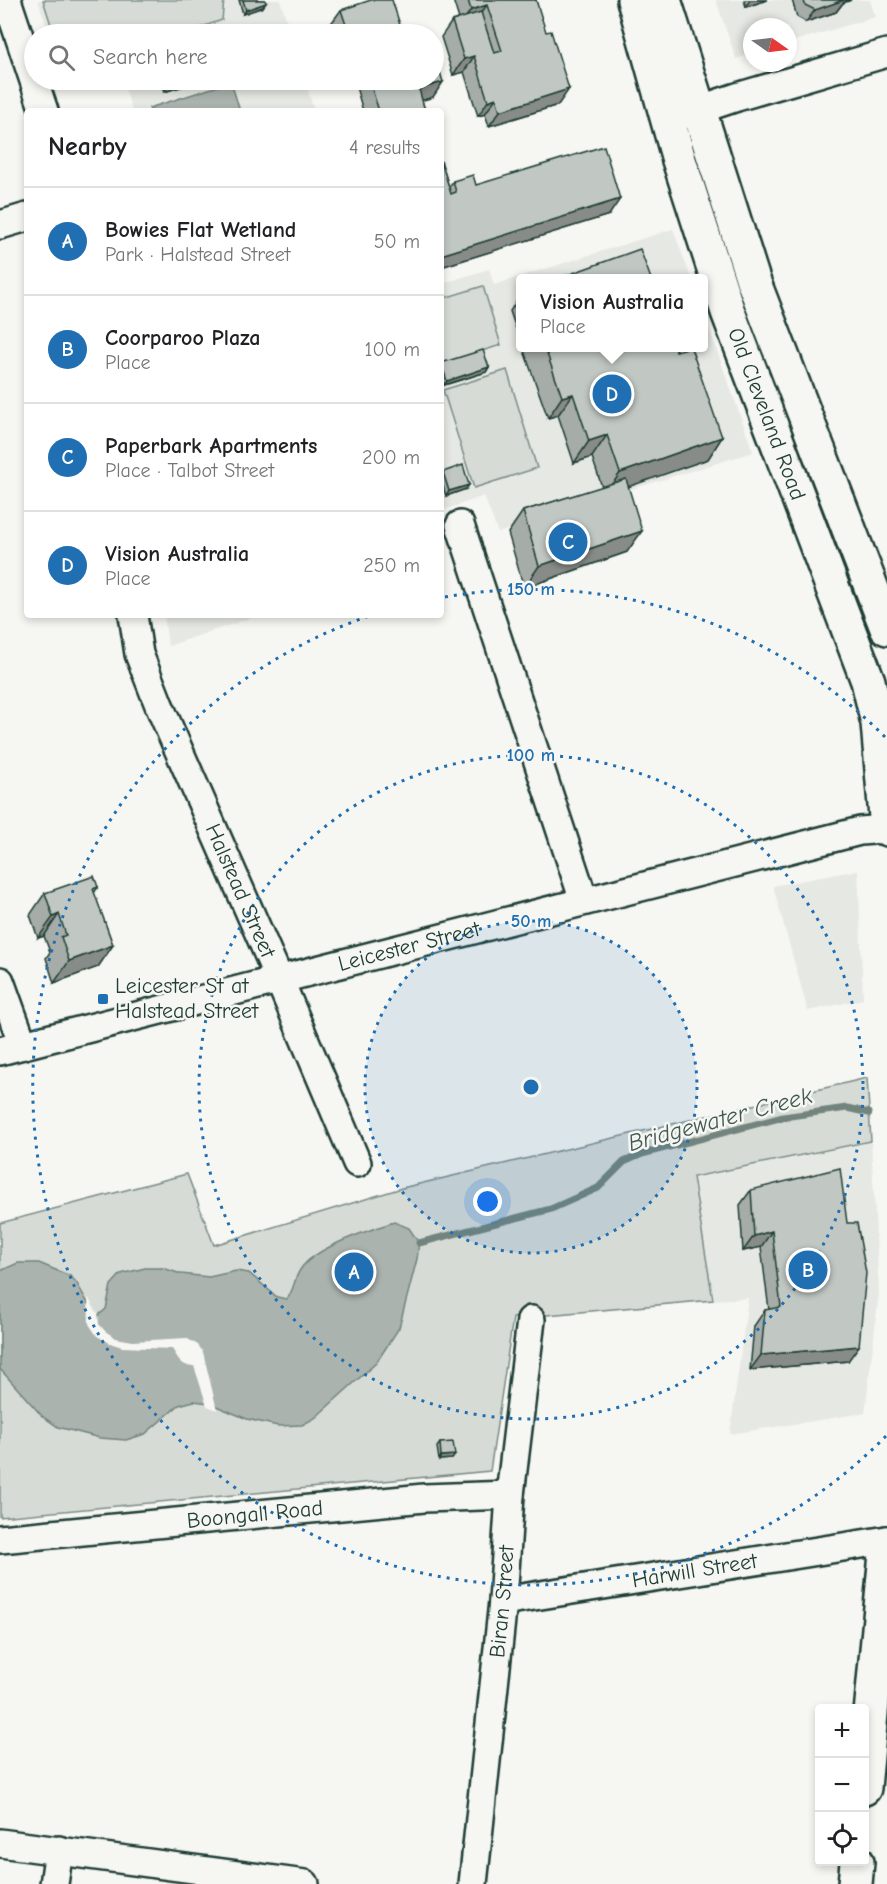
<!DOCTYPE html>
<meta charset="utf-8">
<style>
body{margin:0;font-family:"Comic Neue",sans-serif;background:#f6f6f6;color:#202124}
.controls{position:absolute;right:18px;bottom:18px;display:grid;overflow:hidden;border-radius:6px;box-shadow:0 3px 9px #0003}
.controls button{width:54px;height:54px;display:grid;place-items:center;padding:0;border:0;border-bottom:2px solid #e0e0e0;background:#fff;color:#202124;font:30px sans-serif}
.compass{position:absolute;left:743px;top:18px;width:54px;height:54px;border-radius:50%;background:#fff;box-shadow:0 3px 9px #0003;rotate:104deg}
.you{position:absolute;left:488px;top:1202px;width:21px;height:21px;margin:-15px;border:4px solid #fff;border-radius:50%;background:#1a73e8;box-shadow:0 0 0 9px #1a73e833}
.badge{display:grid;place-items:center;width:39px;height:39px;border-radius:50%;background:#1f6fb2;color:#fff;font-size:20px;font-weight:700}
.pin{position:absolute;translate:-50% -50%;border:3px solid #fff;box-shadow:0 2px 6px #0006}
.popup{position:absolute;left:516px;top:274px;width:192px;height:78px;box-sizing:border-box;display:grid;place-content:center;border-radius:6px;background:#fff;filter:drop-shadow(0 2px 4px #0005);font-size:20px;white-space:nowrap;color:#757577}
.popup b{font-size:22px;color:#202124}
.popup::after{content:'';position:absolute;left:50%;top:100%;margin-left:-12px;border:12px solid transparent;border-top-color:#fff}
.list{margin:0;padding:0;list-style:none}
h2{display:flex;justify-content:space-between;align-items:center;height:78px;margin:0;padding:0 24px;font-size:26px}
h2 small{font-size:20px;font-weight:400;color:#757577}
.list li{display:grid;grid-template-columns:39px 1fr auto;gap:18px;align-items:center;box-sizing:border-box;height:108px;padding:0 24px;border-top:2px solid #e0e0e0}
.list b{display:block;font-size:22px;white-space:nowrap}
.list p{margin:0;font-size:20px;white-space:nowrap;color:#757577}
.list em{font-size:20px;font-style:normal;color:#757577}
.icon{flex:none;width:33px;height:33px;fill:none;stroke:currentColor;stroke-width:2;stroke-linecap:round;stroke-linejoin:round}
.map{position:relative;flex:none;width:887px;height:1884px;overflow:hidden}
.search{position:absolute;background:#fff;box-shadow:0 3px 9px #0003;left:24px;top:24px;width:420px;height:66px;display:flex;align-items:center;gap:15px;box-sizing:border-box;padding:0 21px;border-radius:33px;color:#757577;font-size:22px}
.panel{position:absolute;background:#fff;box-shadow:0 3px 9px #0003;left:24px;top:108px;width:420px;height:510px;border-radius:6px}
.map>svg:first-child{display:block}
.built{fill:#e6e8e4}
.green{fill:#d6dbd6;stroke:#7a8c85;stroke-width:1.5}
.water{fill:#aab3ae;stroke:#72847d;stroke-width:1.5}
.pier{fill:#f6f6f2}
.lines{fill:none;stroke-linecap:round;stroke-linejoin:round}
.stream{stroke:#72847d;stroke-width:7}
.minor-casing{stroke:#1f3d34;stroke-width:32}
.highway-casing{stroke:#1f3d34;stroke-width:38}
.minor{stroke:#f6f6f2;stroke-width:27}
.highway{stroke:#f6f6f2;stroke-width:33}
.wall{fill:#a6aca8;stroke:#1f3d34;stroke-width:1.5}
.shaded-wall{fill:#878c88;stroke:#1f3d34;stroke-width:1.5}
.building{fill:#c1c8c3;stroke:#1f3d34;stroke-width:1.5}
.ring{fill:none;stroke:#1f6fb2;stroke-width:3;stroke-dasharray:3 6}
.poi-dot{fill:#1f6fb2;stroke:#f6f6f2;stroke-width:2}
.labels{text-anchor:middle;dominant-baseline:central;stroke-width:5;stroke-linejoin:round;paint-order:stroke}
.street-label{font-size:22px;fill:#1f3d34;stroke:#f6f6f2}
.poi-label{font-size:22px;fill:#1f3d34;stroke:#f6f6f2;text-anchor:start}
.water-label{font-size:24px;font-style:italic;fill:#425a52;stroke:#f6f6f2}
.centre{fill:#1f6fb2;stroke:#f6f6f2;stroke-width:3}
.ring-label{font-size:18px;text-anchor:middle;font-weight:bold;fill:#1f6fb2;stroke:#f6f6f2;stroke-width:5;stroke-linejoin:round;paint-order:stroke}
</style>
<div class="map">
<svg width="887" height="1884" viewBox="0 0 887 1884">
<rect width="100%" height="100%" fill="#f6f6f2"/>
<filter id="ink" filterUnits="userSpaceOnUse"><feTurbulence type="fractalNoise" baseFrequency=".0167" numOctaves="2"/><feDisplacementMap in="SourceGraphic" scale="12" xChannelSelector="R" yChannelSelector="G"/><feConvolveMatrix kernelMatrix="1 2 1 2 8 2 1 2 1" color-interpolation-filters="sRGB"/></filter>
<g filter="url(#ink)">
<!-- built -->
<path class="built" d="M38 0H280L291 34H49Z
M716 0H870L875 17 788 43V27H752V54L736 59Z
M63 80H305L314 111H132L124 84 67 90Z
M673 229 691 278H520V348H704V314L753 452 576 506 498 533 484 496 441 511V284L489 269 494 285Z
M164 615H259L168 646Z
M858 870 863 999 808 1011 773 886Z
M871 1141 879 1292 865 1413 730 1434 748 1298 713 1300 693 1177Z"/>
<!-- green -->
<path class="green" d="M43 0H224L222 20 182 34H54Z
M483 286 501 345 441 364V299Z
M507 370 537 468 474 488 443 390Z
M867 1078 871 1141 693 1177 713 1300 513 1318 490 1471 0 1517V1223L187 1174 214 1245 402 1188Z"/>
<!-- water -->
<path class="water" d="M231 82 240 111H150L149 108Z
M394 1222 409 1228 419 1243 417 1259 399 1328 376 1363 315 1418 302 1425 278 1426 247 1419 209 1403 194 1401 179 1405 145 1434 126 1440 100 1438 58 1427 42 1416 0 1369V1271L18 1263H39L70 1276 76 1282 96 1317 106 1309 111 1285 121 1274 145 1268H163L181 1274 209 1277 236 1271 249 1273 277 1297 287 1299C294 1290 294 1279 300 1270 313 1248 369 1230 394 1222Z"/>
<!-- pier -->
<path class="pier" d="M88 1297 97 1313 98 1312 99 1324 105 1331 116 1338 133 1341 186 1338 198 1345 203 1352 217 1410 207 1406 194 1366H188L181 1363 172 1349 122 1347 110 1343 97 1336 89 1324Z"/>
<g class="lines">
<!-- stream -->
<path class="stream" d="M419 1243 551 1209 598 1188 624 1162 642 1154 783 1117 847 1108 869 1113"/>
<defs>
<g id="minor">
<path d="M7 0 44 111"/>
<path d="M680 116 737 97 887 53"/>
<path d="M0 225 27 217"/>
<path d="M460 525 584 901"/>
<path id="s1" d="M133 615 139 654 159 705 279 979 357 1163"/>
<path d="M0 981 23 1045"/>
<path id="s2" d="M0 1051 860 831 887 829"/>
<path id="s3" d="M0 1539 424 1498 510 1495"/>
<path id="s4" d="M503 1601 887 1540"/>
<path d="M0 1843 305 1884"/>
<path d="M54 1884 59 1850"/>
<path id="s5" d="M473 1884 503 1601 510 1495 531 1320"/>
</g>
<g id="highway">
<path id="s6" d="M634 0 679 160 728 312 868 681 878 723 887 829"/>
<path d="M664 0 753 280 887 628"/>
<path d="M864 1788 887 1543"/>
<path d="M855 1884 857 1862"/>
</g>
</defs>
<!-- minor casing -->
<use href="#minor" class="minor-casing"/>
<!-- highway casing -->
<use href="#highway" class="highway-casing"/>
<!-- minor -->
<use href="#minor" class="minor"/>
<!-- highway -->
<use href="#highway" class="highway"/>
</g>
<!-- wall -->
<path class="wall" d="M239 0H265L263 7 243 14Z
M453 0H536L558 105 489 126 485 114 478 116 464 72 453 75 441 37 452 21 459 19Z
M744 0H767L746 7Z
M792 0H851L843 3 836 12 806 22 797 17Z
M341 10 403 34H333L330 25Z
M160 80H203L164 92Z
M354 80H434L433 97 422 100 425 111H363Z
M441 161 449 187 453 181 609 215 441 267Z
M520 296V340L510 311Z
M523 348H675L722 437 708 459 628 486 627 552 524 588 508 533 523 511 602 487 592 457 574 463 558 415 548 418Z
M441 363 489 367 486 372 444 385 441 375Z
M443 472 466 489 446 496 441 480V474Z
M98 887 94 893 113 945 98 967 54 983 46 958 50 952 44 936 38 938 30 915 45 893Z
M751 1190 848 1361 750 1370 754 1326 765 1310H769L761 1247 743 1251 740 1205Z
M440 1443 455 1455 452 1459 439 1460 437 1447Z"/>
<!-- shaded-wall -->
<path class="shaded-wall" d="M750 0H767L746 7Z
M843 0H851L843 3 836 12 806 22 815 10Z
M266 3 263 7 243 14 246 10Z
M487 5 476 20 460 25 471 10Z
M474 56 464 72 453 75 464 59Z
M183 80H203L164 92 169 84Z
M443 82 433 97 408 105 419 89Z
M569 89 558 105 489 126 500 111Z
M496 98 485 114 478 116 488 101Z
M620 199 609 215 441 267V255Z
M489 367 486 372 444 385 447 381Z
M573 394 558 415 548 418 562 397Z
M607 435 592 457 574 463 589 441Z
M722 437 708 459 605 495 620 473Z
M469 485 466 489 446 496 449 491Z
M642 531 627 552 524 588 539 566Z
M59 914 44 936 38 938 53 917Z
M113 945 98 967 54 983 69 961Z
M772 1231 761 1247 743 1251 754 1236Z
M859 1346 848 1361 750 1370 761 1355Z
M455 1455 452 1459 439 1460 441 1456Z"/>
<!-- building -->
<path class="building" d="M243 0H265L266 3 246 10Z
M371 0H392L403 34H349L341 10Z
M468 0H536L546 32 551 31 569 89 500 111 496 98 488 101 474 56 464 59 452 21 481 12 494 53 502 51 487 5 471 10Z
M804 0H844L815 10 805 5Z
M436 58 443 82 419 89 425 111H379L369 80H434V59Z
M168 80H183L169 84Z
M604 146 620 199 441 255V161L451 194 456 192 453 181 473 175 476 185Z
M640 249 651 279H556Z
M545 348H675L676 351 687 348H691L722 437 620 473 607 435 589 441 573 394 562 397Z
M483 350 489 367 447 381 441 363Z
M463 465 469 485 449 491 443 472Z
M626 479 642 531 539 566 523 511Z
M94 876 98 887 93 889 113 945 69 961 61 937 66 935 59 914 53 917 45 893Z
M840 1168 847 1223H857L866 1273 859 1346 761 1355 765 1310 781 1307 772 1231 754 1236 751 1190Z
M453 1442 455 1455 441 1456 440 1443Z"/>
</g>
<!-- distance rings -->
<circle cx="531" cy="1087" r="166" fill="#1f6fb2" fill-opacity=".12"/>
<g class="ring">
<circle cx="531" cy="1087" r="166"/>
<circle cx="531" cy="1087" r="332"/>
<path d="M886 1436A498 498 0 1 1 369 616M445 597A498 498 0 0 1 886 738"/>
</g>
<!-- markers -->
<rect class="poi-dot" x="97" y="993" width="12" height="12" rx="3"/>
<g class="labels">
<!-- street labels -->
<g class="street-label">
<text stroke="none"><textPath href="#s6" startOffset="435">Old Cleveland Road</textPath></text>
<text stroke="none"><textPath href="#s1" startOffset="297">Halstead Street</textPath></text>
<text stroke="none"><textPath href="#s2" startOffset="422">Leicester Street</textPath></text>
<text stroke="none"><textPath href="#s3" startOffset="256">Boongall Road</textPath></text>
<text stroke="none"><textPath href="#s4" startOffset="194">Harwill Street</textPath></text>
<text stroke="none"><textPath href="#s5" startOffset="284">Biran Street</textPath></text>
</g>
<!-- poi labels -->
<g class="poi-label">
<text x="115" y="986">Leicester St at<tspan x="115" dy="25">Halstead Street</tspan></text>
</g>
<!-- water labels -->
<g class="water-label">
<text transform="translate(720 1119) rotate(-15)">Bridgewater Creek</text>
</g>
</g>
<circle cx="531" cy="1087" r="9" class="centre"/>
<g class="ring-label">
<text x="531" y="595">150 m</text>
<text x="531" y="761">100 m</text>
<text x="531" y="927">50 m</text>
</g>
</svg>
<div class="controls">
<button>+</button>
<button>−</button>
<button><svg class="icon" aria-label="locate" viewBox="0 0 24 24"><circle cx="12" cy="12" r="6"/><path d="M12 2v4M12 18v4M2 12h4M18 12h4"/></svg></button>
</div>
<svg class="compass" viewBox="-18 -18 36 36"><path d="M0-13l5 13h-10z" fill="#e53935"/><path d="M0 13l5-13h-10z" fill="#757577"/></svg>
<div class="you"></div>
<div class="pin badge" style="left:354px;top:1272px">A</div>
<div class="pin badge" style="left:808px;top:1270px">B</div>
<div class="pin badge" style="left:568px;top:542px">C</div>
<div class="pin badge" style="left:612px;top:394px">D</div>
<div class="popup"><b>Vision Australia</b>Place</div>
<div class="search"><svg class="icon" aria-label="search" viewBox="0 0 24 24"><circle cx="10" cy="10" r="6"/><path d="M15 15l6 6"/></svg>Search here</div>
<section class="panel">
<h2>Nearby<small>4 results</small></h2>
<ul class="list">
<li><span class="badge">A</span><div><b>Bowies Flat Wetland</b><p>Park · Halstead Street</p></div><em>50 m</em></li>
<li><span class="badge">B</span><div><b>Coorparoo Plaza</b><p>Place</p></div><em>100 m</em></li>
<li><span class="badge">C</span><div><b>Paperbark Apartments</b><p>Place · Talbot Street</p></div><em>200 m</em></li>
<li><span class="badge">D</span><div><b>Vision Australia</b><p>Place</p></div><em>250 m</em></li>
</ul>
</section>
</div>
